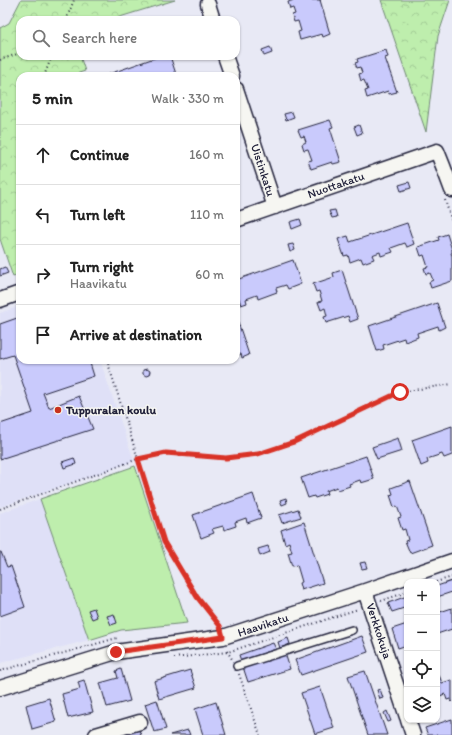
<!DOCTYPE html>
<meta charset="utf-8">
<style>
body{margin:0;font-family:Itim,sans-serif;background:#f2f2f2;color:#222}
.controls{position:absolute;right:12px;bottom:12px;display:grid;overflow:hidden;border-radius:8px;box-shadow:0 1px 3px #0004}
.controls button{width:36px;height:36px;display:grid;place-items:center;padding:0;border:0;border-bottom:1px solid #e0e0e0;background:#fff;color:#222;font:20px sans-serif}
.stop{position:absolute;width:12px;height:12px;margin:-9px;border:3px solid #d93025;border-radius:50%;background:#fff}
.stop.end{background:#d93025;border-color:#fff;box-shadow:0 1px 4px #0008}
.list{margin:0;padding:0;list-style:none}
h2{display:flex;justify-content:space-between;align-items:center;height:52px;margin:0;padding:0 16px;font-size:17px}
h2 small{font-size:13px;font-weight:400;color:#767676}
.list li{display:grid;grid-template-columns:26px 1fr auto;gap:12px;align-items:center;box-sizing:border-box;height:60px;padding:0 16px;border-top:1px solid #e0e0e0}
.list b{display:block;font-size:15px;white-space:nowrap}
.list p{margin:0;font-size:13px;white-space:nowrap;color:#767676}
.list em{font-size:13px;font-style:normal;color:#767676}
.icon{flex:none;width:22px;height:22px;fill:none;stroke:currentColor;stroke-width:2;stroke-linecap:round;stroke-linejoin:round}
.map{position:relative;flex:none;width:452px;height:735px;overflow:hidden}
.search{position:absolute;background:#fff;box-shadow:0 1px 3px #0004;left:16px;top:16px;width:224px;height:44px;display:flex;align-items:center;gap:10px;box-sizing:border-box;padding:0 14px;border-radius:12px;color:#767676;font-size:15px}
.panel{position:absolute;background:#fff;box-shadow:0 1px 3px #0004;left:16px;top:72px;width:224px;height:292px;border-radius:12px}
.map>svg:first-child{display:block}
.built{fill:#dfe0f7}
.green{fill:#beeead;stroke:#708874}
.forest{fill:url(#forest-crowns);stroke:#708874}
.building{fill:#c9cafc;stroke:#22223b}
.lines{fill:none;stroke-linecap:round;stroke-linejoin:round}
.lane-casing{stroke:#22223b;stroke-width:10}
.street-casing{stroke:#22223b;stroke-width:17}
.path{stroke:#22223b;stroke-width:2;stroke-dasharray:1 3;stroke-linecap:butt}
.lane{stroke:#f6f6f2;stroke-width:7}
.street{stroke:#f6f6f2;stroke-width:14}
.route{stroke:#d93025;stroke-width:5}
.poi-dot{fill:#c8321e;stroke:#f6f6f2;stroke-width:1.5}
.labels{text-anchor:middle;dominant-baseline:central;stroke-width:3;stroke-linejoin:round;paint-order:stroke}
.street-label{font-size:12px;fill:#22223b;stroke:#f6f6f2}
.poi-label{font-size:12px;font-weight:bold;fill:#22223b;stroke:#f6f6f2;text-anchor:start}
</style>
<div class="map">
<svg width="452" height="735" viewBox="0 0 452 735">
<defs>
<pattern id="forest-crowns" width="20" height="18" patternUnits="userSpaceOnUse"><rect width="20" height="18" fill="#beeead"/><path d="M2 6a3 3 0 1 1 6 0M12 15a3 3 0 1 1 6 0" fill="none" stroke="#a3cc96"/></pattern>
</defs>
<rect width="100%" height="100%" fill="#e8e9f5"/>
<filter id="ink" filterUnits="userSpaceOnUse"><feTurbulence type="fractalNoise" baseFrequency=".025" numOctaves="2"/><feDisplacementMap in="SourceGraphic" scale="8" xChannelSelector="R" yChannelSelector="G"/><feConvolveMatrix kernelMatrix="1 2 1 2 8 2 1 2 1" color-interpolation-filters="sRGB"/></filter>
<g filter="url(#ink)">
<!-- built -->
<path class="built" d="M20 306V360H100L134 461 0 507V313Z
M40 499 89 640 0 663V513Z"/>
<!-- green -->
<path class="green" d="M135 466 187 623 121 630 89 640 40 499Z"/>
<!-- forest -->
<path class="forest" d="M21 0H175L110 20H20V56H80L85 71 70 76H20V274L13 277 0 239V28L9 23Z
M381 0H450L438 36 426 132Z"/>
<!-- building -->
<path class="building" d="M294 0H321H320L330 34 323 37 322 34 300 40 298 32 301 31 298 21 294 22 292 15 295 14 293 8 290 9 288 2Z
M270 47 272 53 264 56 262 50Z
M386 50 388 57 385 58 397 92 389 94 388 91 367 98 365 91 368 90 364 80 361 81 359 74 362 73 360 67 357 68 355 63 358 62 357 59Z
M160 56H170L176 74 172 76H109V74Z
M292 112 294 117 286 120 284 114Z
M330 120 333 127 330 128 341 162 333 164 332 162 311 169 308 161 312 160 308 149 304 150 302 144 306 142 304 136 301 137 298 130Z
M359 125 362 133 357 135 354 127Z
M409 182 411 188 401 191 399 185Z
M335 210 337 217 332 218 329 211Z
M300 219 302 225 292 229 290 222Z
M407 223 414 244 407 247 405 243 391 248 393 252 381 256 380 252 372 255 374 259 363 263 361 258 350 262 348 255 344 256 338 239 348 236 350 242Z
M447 234 452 250V253H451L452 256V281L431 288 429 282 433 280 430 273 426 274 424 268 428 267 424 255 421 256 418 247 439 240 438 237Z
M293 244 295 250 290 252 288 245Z
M293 260 301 284 288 289 286 285 276 288 277 292 258 299 257 295 246 299 247 303 241 305 236 290V280Z
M5 267 8 273 0 276V269Z
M342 270 358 319 350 322 348 316 326 323 324 317 327 316 325 308 321 310 318 302 322 301 319 291 316 292 313 284 334 277 333 273Z
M437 303 445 327 439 330 438 326 417 333 418 337 405 342 404 338 383 345 384 349 377 351 369 326Z
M236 316 249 355 242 358 241 354 236 355Z
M20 317V360H89L94 376 43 393 49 408 79 396 93 429 0 459V424L33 413 13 355 0 359V324Z
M147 369 150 371 149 375 146 376 143 374V370Z
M452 426V455L444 458 442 454 427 459 428 463 421 466 412 440Z
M398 438 402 451 377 459 372 447Z
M366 456 374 479 361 483 360 480 349 484 350 486 338 490 337 487 326 491 327 494 315 498 314 496 308 498 301 478Z
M74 458 76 464 64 468 62 462Z
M410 481 432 545 410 553 405 541 408 540 405 529 402 530 398 518 401 517 397 506 394 507 390 495 393 494 391 488Z
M253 494 261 518 247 523 246 518 235 522 236 526 224 530 223 526 212 529 214 533 201 538 193 515Z
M286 498 287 503 282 505 280 500Z
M298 509 301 517 282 523 279 515Z
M304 522 323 583 301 590 299 583 302 582 297 565 292 566 288 553 292 552 289 542 285 544 281 530Z
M268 546 270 552 260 556 258 549Z
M0 552H1L7 567 11 566 25 607 0 616Z
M365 562 367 568 362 569 360 563Z
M452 581V592L437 597V586Z
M407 596V607L392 612 388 603Z
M94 608 97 617 92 619 88 610Z
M452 608V629L437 634V613Z
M114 614 117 623 111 625 107 616Z
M407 624V645L398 648 392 629Z
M362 636 368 652 301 675 295 660Z
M288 638 290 644 280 648 278 642Z
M273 643 276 649 241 661 239 655Z
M285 653 290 669 248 682 243 667Z
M121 669 130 701 107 707 100 683 118 678 116 671Z
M190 670 196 688 159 699 154 681Z
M365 671 387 735H368L348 676Z
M439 675 442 683 452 680V701L451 702 450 699 447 700 445 694 437 697V676Z
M84 680 93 712 68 718 62 694 80 689 78 682Z
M320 687 334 728 315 734 301 693Z
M380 689 383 698 380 699 377 690Z
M49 698 56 722 32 729 26 705Z
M157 700 166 729 154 732 145 704Z
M216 702 226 735H203L195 709Z
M387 711 391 721 388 722 384 713Z
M452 719V735H428L425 728Z
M139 730 141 735H122Z
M188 730 190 735H170Z"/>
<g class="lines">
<defs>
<path id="lane" d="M237 666 352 630"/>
<path id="street" d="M208 4 213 20
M225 56 232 76
M236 89 275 207
M236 220 437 151 443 166 452 190
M0 300 20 293
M365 591 407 717
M0 688 116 652 223 637 365 591 452 561
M408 720 413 735
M96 735 140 722"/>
</defs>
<!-- lane casing -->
<use href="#lane" class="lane-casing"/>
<!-- street casing -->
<use href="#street" class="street-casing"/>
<!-- path -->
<path class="path" d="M66 20 74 0
M0 60 20 53
M44 76 52 56
M445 200 452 222
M107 360 164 542 197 597 220 626
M0 509 138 459 166 453 226 458 258 454 294 442 400 392 452 384
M436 582 452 577
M381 601 407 592
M227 651 232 659
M174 658 228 652 358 609
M0 671 117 638
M239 674 260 735"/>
<!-- lane -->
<use href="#lane" class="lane"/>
<!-- street -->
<use href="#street" class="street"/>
</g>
</g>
<g class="lines" filter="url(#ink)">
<!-- route -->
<path class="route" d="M116 652 223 637 220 626 197 597 164 542 138 459 166 453 226 458 258 454 294 442 400 392"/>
</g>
<!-- markers -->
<circle class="poi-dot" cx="58" cy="410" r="4"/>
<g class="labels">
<!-- street labels -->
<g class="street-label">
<text transform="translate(263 170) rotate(72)">Uistinkatu</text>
<text transform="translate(336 185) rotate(-19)">Nuottakatu</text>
<text transform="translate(263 625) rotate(-18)">Haavikatu</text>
<text transform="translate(379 631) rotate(72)">Verkkokuja</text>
</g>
<!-- poi labels -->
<g class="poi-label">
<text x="66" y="410">Tuppuralan koulu</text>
</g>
</g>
</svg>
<div class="controls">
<button>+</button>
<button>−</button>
<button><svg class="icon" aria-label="locate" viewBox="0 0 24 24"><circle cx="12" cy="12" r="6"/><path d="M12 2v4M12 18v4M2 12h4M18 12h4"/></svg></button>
<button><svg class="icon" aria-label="layers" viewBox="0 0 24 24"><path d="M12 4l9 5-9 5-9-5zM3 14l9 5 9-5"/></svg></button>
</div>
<div class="stop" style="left:400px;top:392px"></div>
<div class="stop end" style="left:116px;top:652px"></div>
<div class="search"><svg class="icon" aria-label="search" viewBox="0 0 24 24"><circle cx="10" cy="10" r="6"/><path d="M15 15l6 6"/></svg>Search here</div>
<section class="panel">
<h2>5 min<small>Walk · 330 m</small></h2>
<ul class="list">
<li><svg class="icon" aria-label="ahead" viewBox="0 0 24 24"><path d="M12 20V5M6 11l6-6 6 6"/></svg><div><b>Continue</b></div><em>160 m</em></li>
<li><svg class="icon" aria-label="left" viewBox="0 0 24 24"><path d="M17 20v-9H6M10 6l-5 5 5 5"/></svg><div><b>Turn left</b></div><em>110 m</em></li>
<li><svg class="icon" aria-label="right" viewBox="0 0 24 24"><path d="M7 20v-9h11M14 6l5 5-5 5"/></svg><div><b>Turn right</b><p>Haavikatu</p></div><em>60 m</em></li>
<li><svg class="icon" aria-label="arrive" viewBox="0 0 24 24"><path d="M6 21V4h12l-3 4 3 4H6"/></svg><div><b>Arrive at destination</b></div></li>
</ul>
</section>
</div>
